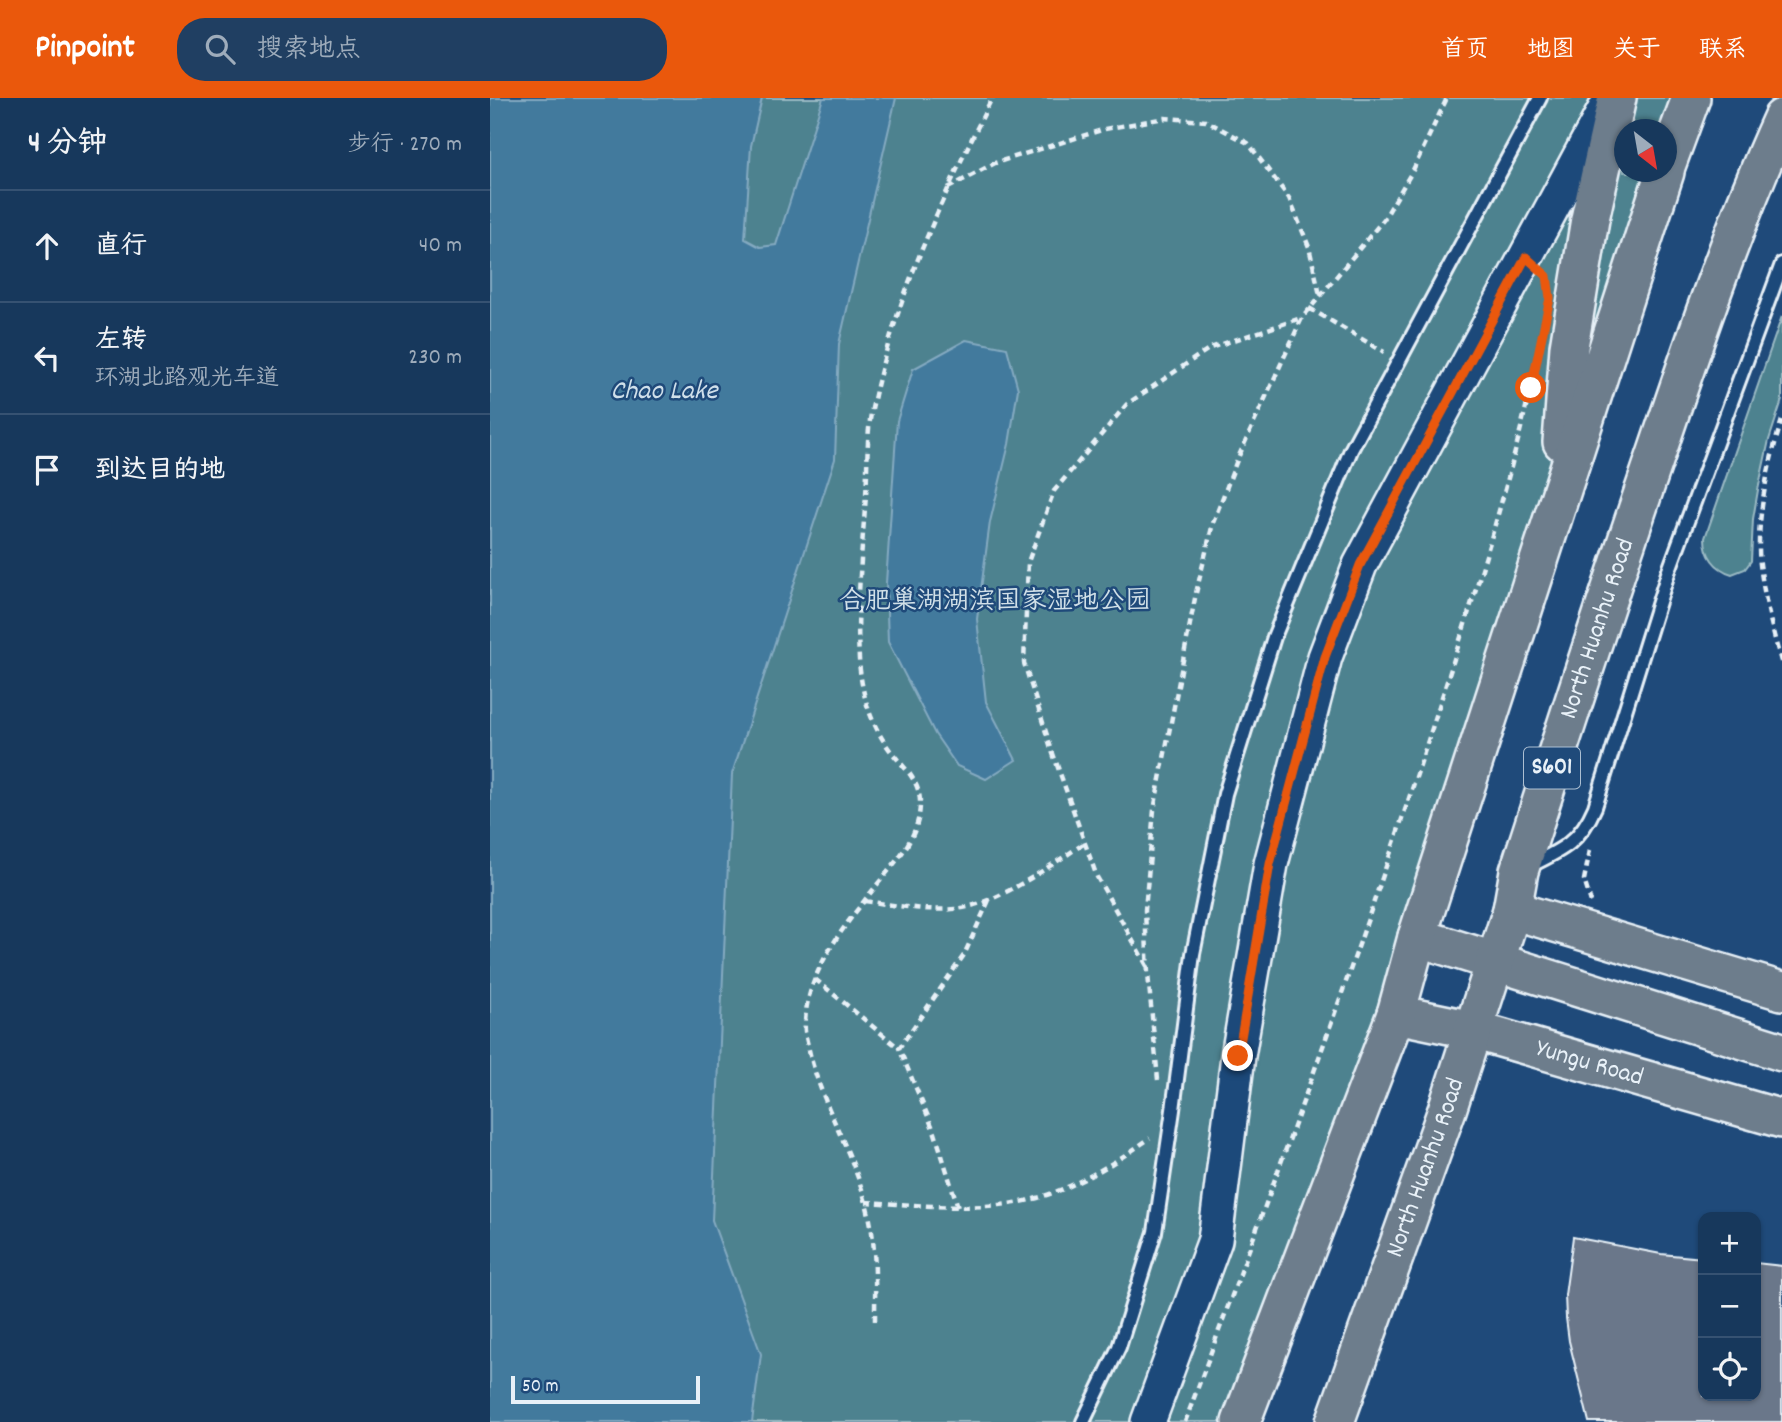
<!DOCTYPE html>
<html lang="zh">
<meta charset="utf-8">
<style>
body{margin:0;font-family:Dekko,"LXGW WenKai TC",sans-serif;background:#203f62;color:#f1f3f6}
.controls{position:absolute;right:21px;bottom:21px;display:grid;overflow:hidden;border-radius:14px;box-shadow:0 2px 5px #0004}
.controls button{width:63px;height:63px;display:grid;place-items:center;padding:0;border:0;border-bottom:2px solid #365272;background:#17385c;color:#f1f3f6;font:35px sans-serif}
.compass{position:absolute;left:1124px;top:21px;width:63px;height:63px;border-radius:50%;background:#17385c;box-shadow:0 2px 5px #0004;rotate:149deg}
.scale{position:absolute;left:21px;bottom:18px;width:189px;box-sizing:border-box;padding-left:7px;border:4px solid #e8f1f8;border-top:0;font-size:19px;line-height:24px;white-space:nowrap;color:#e8f1f8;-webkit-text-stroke:5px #1f4a7a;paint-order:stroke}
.stop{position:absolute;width:21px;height:21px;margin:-16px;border:5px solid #ea580c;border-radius:50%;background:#fff}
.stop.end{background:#ea580c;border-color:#fff;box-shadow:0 2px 7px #0008}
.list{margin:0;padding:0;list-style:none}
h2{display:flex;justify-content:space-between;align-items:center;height:91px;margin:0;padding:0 28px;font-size:30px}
h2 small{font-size:23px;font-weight:400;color:#9eacbb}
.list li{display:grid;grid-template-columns:46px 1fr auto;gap:21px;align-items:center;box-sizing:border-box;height:112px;padding:0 28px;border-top:2px solid #365272}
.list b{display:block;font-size:26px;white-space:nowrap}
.list p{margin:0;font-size:23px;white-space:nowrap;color:#9eacbb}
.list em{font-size:23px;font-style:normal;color:#9eacbb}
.icon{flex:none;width:38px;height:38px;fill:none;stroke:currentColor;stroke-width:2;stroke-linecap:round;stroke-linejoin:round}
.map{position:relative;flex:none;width:1292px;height:1324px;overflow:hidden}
header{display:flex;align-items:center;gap:42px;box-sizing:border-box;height:98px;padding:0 35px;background:#ea580c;color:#fff}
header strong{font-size:33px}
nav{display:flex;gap:38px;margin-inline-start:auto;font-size:24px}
.search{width:490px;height:63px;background:#203f62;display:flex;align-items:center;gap:18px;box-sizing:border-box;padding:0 24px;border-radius:28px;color:#9eacbb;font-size:26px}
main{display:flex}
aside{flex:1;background:#17385c}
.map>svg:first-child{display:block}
.green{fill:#4e828f;stroke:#9bbac4;stroke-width:2}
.water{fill:#427a9d;stroke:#84aac1;stroke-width:2}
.building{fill:#6b778a;stroke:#e8f1f8;stroke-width:2}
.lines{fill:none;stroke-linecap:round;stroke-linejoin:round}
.lane-casing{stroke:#e8f1f8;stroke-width:18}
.secondary-casing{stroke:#e8f1f8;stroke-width:38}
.primary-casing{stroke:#e8f1f8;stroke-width:42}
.path{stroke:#e8f1f8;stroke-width:4.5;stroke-dasharray:7 5;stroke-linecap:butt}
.lane{stroke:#1f4a7a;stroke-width:12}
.secondary{stroke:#1f4a7a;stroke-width:33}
.primary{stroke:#6d7d8c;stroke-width:37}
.route{stroke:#ea580c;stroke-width:9}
.labels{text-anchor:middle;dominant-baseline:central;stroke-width:5;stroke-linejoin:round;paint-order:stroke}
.shield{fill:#1f4a7a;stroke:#acbfd2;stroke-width:2}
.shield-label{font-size:24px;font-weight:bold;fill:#e8f1f8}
.park-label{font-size:26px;fill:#d1e0e8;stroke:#1f4a7a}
.street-label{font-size:26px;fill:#e8f1f8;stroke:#1f4a7a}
.water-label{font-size:28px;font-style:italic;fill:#cfdfea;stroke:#1f4a7a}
</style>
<header>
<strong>Pinpoint</strong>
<div class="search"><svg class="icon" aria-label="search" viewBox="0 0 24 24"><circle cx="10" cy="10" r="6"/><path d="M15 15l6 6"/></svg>搜索地点</div>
<nav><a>首页</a><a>地图</a><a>关于</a><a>联系</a></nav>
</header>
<main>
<aside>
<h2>4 分钟<small>步行 · 270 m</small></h2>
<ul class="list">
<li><svg class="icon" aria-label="ahead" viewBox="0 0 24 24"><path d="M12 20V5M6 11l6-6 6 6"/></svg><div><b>直行</b></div><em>40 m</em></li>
<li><svg class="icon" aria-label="left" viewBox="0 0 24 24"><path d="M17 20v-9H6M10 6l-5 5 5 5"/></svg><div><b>左转</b><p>环湖北路观光车道</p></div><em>230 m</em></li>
<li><svg class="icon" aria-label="arrive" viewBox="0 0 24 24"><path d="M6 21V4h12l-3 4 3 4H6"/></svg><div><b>到达目的地</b></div></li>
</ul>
</aside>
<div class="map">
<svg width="1292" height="1324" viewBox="0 0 1292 1324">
<rect width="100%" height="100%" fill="#1f4a7a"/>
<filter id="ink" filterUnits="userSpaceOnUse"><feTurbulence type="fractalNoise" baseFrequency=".0143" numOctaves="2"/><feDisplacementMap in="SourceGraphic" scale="14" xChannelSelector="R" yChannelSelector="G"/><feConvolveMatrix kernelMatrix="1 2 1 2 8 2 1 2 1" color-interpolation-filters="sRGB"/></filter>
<g filter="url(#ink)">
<!-- green -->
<path class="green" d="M0 0H1201L1176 32H1134V74H1175L751 1324H0Z
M1292 218V302L1279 342 1268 392 1263 421 1261 463 1255 471 1242 476C1225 471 1215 457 1215 440Z"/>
<!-- water -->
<path class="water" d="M0 0H272L261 48 255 141 270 149 286 147 333 0H406L349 246 345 361 242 676 222 1122 271 1256 262 1324H0Z
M476 242 517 250 528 291 519 346 500 424 487 521 496 604 526 662 496 681 467 668 445 636 398 544 396 485 407 323 423 271Z"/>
<!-- building -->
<path class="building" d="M1083 1139 1171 1156 1213 1160V1298H1266V1165L1292 1168V1324H1099L1079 1243 1076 1220 1075 1197Z"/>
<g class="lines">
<defs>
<path id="lane" d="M1039 768C1072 752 1090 744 1105 709L1178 475 1292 166
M593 1324 629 1249 665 1134 683 1012 703 856 735 696 784 539 861 352 1050 0"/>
<path id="secondary" d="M658 1324 725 1142 748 958 781 766 835 559 870 467 1120 2"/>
<g id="primary">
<path d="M1176 68 1201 0"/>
<path d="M1072 344 1079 249 1100 121 1127 0"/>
<path d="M1022 812 1292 893"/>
<path d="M927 839 1292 954"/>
<path id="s1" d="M906 916 983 932 1292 1021"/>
<path d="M751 1324 906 916 927 839 1175 74"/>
<path id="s2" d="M845 1324 957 1012 1022 812 1029 773C1074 633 1119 493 1167 354 1205 241 1243 129 1292 20"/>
</g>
</defs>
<!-- lane casing -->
<use href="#lane" class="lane-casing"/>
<!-- secondary casing -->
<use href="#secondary" class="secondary-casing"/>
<!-- primary casing -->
<use href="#primary" class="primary-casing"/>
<!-- path -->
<path class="path" d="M458 90 505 65 615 31 675 20 716 23 758 45 799 100 819 149 830 197
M819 210 894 254
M1292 322C1279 363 1265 424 1270 466 1274 500 1283 535 1292 567
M1100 752 1094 782 1101 804
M375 803C406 807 446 816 477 809 516 800 561 767 595 745
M657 868 607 779 561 650 534 565 538 464 564 393 637 306 720 250 811 220
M325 881 409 950
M668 982 658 876 655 812 664 712 706 495 723 425 747 362 812 220 894 121 923 72 957 0
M376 1104C427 1107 480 1113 531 1104 577 1095 622 1067 660 1040
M468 1109 445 1035 409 950 474 857 500 800
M385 1223C385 1184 387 1144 376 1105 362 1052 331 1006 319 952 317 943 314 934 315 926 316 874 355 827 386 788 406 763 431 738 430 703 429 679 409 666 397 648 379 622 371 593 369 561 366 507 372 451 376 397 378 368 376 335 383 306 405 201 454 95 502 0
M695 1324C781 1093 867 862 943 627 980 511 1018 394 1044 274"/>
<!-- lane -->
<use href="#lane" class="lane"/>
<!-- secondary -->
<use href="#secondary" class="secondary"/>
<!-- primary -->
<use href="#primary" class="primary"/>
</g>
</g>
<g class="lines" filter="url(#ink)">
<!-- route -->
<path class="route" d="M748 958 780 766 835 559 870 467 1036 159 1057 178 1060 200 1041 290"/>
</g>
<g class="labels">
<!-- shield labels -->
<rect class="shield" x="1034" y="649.5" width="56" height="41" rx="5"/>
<g class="shield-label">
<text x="1062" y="670">S601</text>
</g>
<!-- park labels -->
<g class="park-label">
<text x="505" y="504">合肥巢湖湖滨国家湿地公园</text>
</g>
<!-- street labels -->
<g class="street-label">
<text stroke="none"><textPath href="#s2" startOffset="836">North Huanhu Road</textPath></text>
<text stroke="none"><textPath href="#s1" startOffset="200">Yungu Road</textPath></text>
<text stroke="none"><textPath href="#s2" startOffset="270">North Huanhu Road</textPath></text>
</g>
<!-- water labels -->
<g class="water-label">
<text x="174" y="295">Chao Lake</text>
</g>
</g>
</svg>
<div class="controls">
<button>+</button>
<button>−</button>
<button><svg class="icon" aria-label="locate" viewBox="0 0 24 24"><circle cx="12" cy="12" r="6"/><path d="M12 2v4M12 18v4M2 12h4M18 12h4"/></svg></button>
</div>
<svg class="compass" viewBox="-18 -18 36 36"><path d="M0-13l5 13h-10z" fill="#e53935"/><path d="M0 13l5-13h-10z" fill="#9eacbb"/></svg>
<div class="scale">50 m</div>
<div class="stop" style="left:1041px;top:290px"></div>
<div class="stop end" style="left:748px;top:958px"></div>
</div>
</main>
